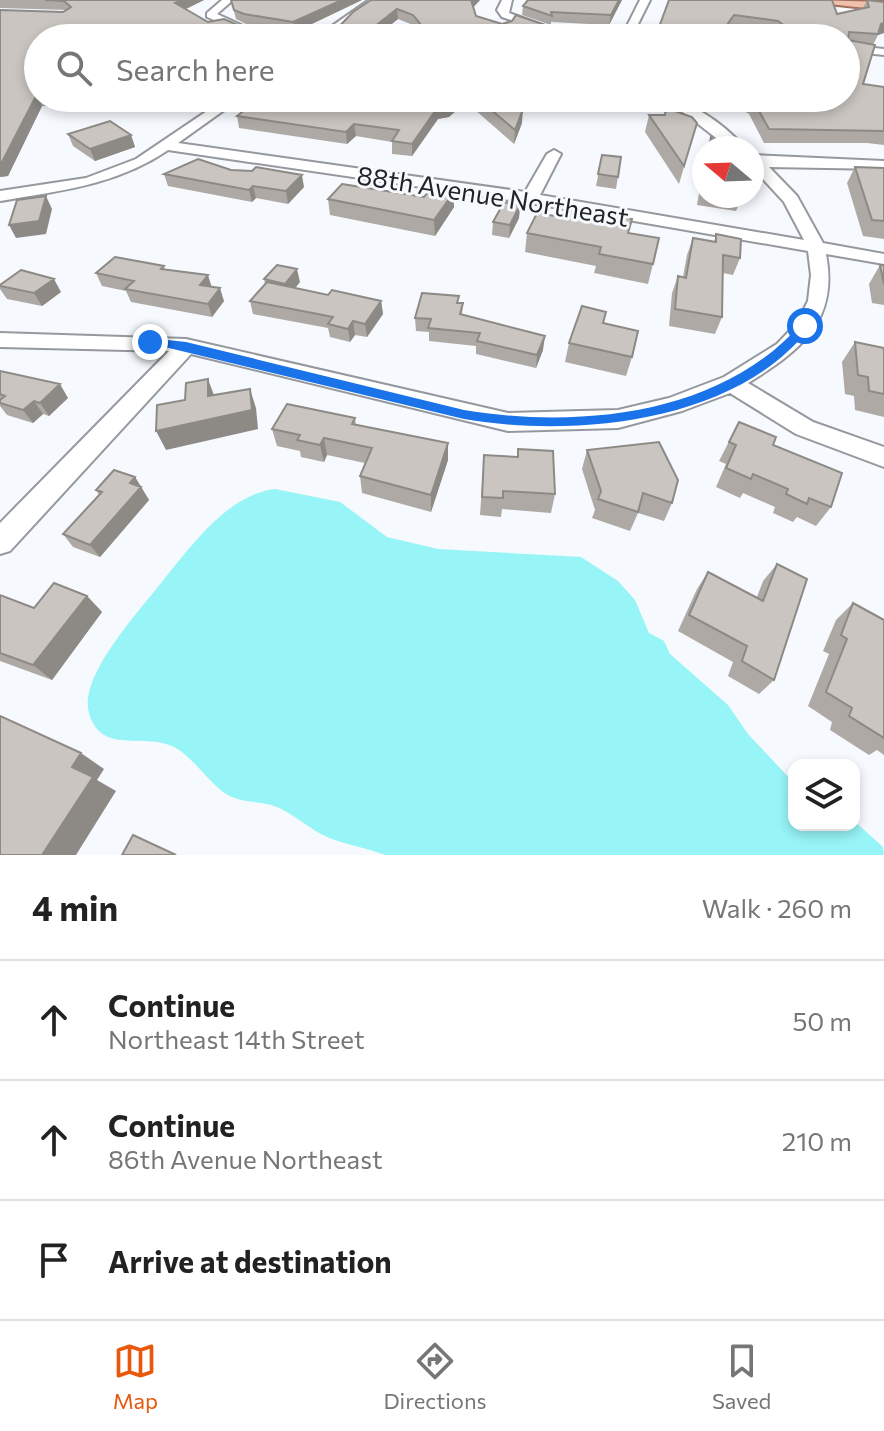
<!DOCTYPE html>
<meta charset="utf-8">
<style>
body{margin:0;font-family:Commissioner,sans-serif;background:#f6f6f6;color:#222}
.controls{position:absolute;right:24px;bottom:24px;display:grid;overflow:hidden;border-radius:16px;box-shadow:0 4px 12px #0003}
.controls button{width:72px;height:72px;display:grid;place-items:center;padding:0;border:0;border-bottom:2px solid #e0e0e0;background:#fff;color:#222;font:40px sans-serif}
.compass{position:absolute;left:692px;top:136px;width:72px;height:72px;border-radius:50%;background:#fff;box-shadow:0 4px 12px #0003;rotate:289deg}
.stop{position:absolute;width:24px;height:24px;margin:-18px;border:6px solid #1a73e8;border-radius:50%;background:#fff}
.stop.end{background:#1a73e8;border-color:#fff;box-shadow:0 2px 8px #0008}
.list{margin:0;padding:0;list-style:none}
h2{display:flex;justify-content:space-between;align-items:center;height:104px;margin:0;padding:0 32px;font-size:34px}
h2 small{font-size:26px;font-weight:400;color:#767676}
.list li{display:grid;grid-template-columns:52px 1fr auto;gap:24px;align-items:center;box-sizing:border-box;height:120px;padding:0 32px;border-top:2px solid #e0e0e0}
.list b{display:block;font-size:30px;white-space:nowrap}
.list p{margin:0;font-size:26px;white-space:nowrap;color:#767676}
.list em{font-size:26px;font-style:normal;color:#767676}
.icon{flex:none;width:44px;height:44px;fill:none;stroke:currentColor;stroke-width:2;stroke-linecap:round;stroke-linejoin:round}
.map{position:relative;flex:none;width:884px;height:855px;overflow:hidden}
.search{position:absolute;background:#fff;box-shadow:0 4px 12px #0003;left:24px;right:24px;top:24px;height:88px;display:flex;align-items:center;gap:20px;box-sizing:border-box;padding:0 28px;border-radius:44px;color:#767676;font-size:30px}
.sheet{height:464px;background:#fff}
nav{display:flex;justify-content:space-around;align-items:center;box-sizing:border-box;height:112px;border-top:2px solid #e0e0e0;background:#fff;font-size:22px;color:#767676}
nav a{display:grid;justify-items:center;gap:4px}
nav .on{color:#ea580c}
.map>svg:first-child{display:block}
.water{fill:#97f4f7}
.lines{fill:none;stroke-linecap:round;stroke-linejoin:round}
.minor-casing{stroke:#95989e;stroke-width:4}
.major-casing{stroke:#a36e5b;stroke-width:4}
.minor{fill:#fff;fill-rule:evenodd}
.major{fill:#f1c0ad;fill-rule:evenodd}
.wall{fill:#aea9a5}
.shaded-wall{fill:#8d8a86}
.building{fill:#cac5c0;stroke:#8d8a86;stroke-width:2;fill-rule:evenodd}
.route{fill:#1a73e8}
.labels{text-anchor:middle;dominant-baseline:central;stroke-width:6;stroke-linejoin:round;paint-order:stroke}
.far-street-label{font-size:26px;fill:#222326;stroke:#f6f9fe}
</style>
<div class="map">
<svg width="884" height="855" viewBox="0 0 884 855">
<rect width="100%" height="100%" fill="#f6f9fe"/>
<!-- water -->
<path class="water" d="M275 489 340 502 387 537 438 549 581 557 618 581 635 600 649 633 664 641 670 654 728 705 748 734 794 783V825H854V821L883 847 884 855H385C365 847 340 844 321 834 306 826 291 812 274 806 261 801 245 803 232 797 212 789 194 756 172 746 142 733 101 755 89 713 79 677 135 616 157 588 188 551 225 495 275 489Z"/>
<g class="lines">
<defs>
<path id="minor" d="M222 0H233L217 14 269 38H255L207 17V13Z
M369 0H380L327 38H315Z
M502 0H512L509 13 577 38H562L502 17 497 10Z
M640 0H650L631 38H621Z
M846 45 884 49V55L846 51Z
M175 98H241L178 143 525 192 547 154 554 150 561 154 540 195 804 240 784 202 752 167V155L884 161V169L769 167 797 196 823 243 884 254V264L826 254C839 321 800 351 748 383L813 422 884 447V467L796 434 730 393 682 411 618 428 508 431 191 354 10 551 0 554V523L169 351 0 347V333L186 339 508 413 618 410 669 398 724 377 777 344 797 323 808 301 811 275 808 251 530 203 168 150C117 185 59 191 0 201V191L86 178 136 159 213 107Z
M657 98C689 98 724 124 745 148H729L684 113Z"/>
<path id="major" d="M813 0 884 2V10L819 3Z"/>
</defs>
<!-- minor casing -->
<use href="#minor" class="minor-casing"/>
<!-- major casing -->
<use href="#major" class="major-casing"/>
<!-- minor -->
<use href="#minor" class="minor"/>
<!-- major -->
<use href="#major" class="major"/>
</g>
<!-- wall -->
<path class="wall" d="M0 0H204L185 9 208 22 224 19 252 31 256 38H38V98H72L77 108 42 106 8 176 0 177V10L63 12 67 10 0 8Z
M231 0H362L295 32 246 24 236 19Z
M371 0H480L473 7 476 16 502 24 554 28 422 35 413 25 398 19 374 38H328Z
M528 0H622L609 25 551 22V25L522 15 523 6Z
M669 0 837 14 863 8 867 0 884 2V33L878 35 873 45 863 84 884 87V145L867 143H764L749 114 723 98H846L655 38Z
M253 98H509L522 123 514 144 466 102 449 117 438 119 412 156 392 154V142L356 136 347 144 239 128 237 116 247 108Z
M666 108 697 123 679 184 645 132 649 115H664Z
M68 134 131 135 135 147 95 161 73 146Z
M602 155 621 157 616 189 596 186Z
M704 164V196H742L736 211 697 205Z
M855 167 884 168V239L863 236 847 183Z
M231 170 304 187 288 204 256 198 252 202 168 186 164 174Z
M454 192V207L435 236 330 215 328 199 424 197Z
M520 205 519 218 509 238 492 235 493 222Z
M527 233H629L653 264 648 284 594 273 596 266 525 252Z
M716 234 740 258 733 275 723 273 722 317 715 334 669 326 672 293 678 276 683 277 687 255 693 238 714 242Z
M880 265H884V305L872 303 869 284Z
M164 266 165 270 212 287 224 301 212 317 131 302 126 291 102 286 96 273Z
M264 279 300 282 295 288 328 295 381 301 383 314 367 337 355 335 350 342 330 337 328 328 253 314 250 301 265 284Z
M0 285 61 292 42 306 7 299 0 289Z
M458 303H463L462 315 543 350 536 368 476 354V346L429 341V332L416 331 415 318Z
M603 323 632 357 626 376 565 362 569 343Z
M855 342 884 348V417L855 410 854 396 845 394 842 362Z
M0 371 68 398 49 416 43 414 33 423 7 415 0 406Z
M355 418 356 425 448 443V460L431 512 362 493 360 476 365 463 327 455 324 462 301 457 300 451 277 446 272 429Z
M739 422 773 445 831 507 816 526 797 517 793 522 773 513 775 507 743 493 740 498 716 487 726 464 719 461Z
M518 449 555 494 551 513 502 509 501 517 480 515 484 455 517 457Z
M587 450 672 503 664 521 638 513 630 531 592 518 595 510 582 469Z
M135 477 149 500 100 557 73 547 63 534 99 495 96 490Z
M777 564 774 680 759 694 728 676 733 662 678 631 697 589 708 572 757 597 763 581Z
M0 595 34 608 87 596 102 612 52 680 0 661Z
M853 603 884 620V755L877 750 869 755 830 730 832 722 808 706 829 654 823 651 836 620Z"/>
<!-- shaded-wall -->
<path class="shaded-wall" d="M182 0H204L178 13 175 3Z
M342 0H362L295 32 293 22Z
M471 0H480L471 10Z
M619 0H622L609 25 611 15Z
M397 9 398 19 374 38H360Z
M884 23V33L878 35 881 24Z
M38 70V84L25 77Z
M37 94 42 106 8 176 0 177V164Z
M457 98H466V102L449 117 438 119 412 156V144L438 107Z
M523 109 522 123 514 144 515 130Z
M354 124 356 136 347 144 346 132Z
M131 135 135 147 95 161 90 149Z
M302 175 304 187 288 204 286 191Z
M253 186 256 198 252 202 249 190Z
M454 192V207L435 236 434 220Z
M46 196 52 209 46 234 16 238 9 225Z
M520 205 519 218 509 238 510 225Z
M297 269 300 282 288 297 285 284Z
M208 275 212 288 200 285Z
M54 279 61 292 42 306 34 293Z
M220 288 224 301 212 317 208 304Z
M381 301 383 314 367 337 365 324Z
M353 321 355 335 350 342 348 329Z
M545 336 543 350 536 368 537 355Z
M208 379 215 398 208 396Z
M60 384 68 398 49 416 40 403Z
M250 389 256 408 258 429 166 450 156 431Z
M34 401 43 414 33 423 23 410Z
M324 438 327 455 324 462 320 445Z
M448 443V460L431 512V495Z
M135 477 149 500 100 557 90 545 130 483Z
M87 596 102 612 52 680 33 665Z
M81 753 104 769 97 780 116 791 76 855H42L72 767Z"/>
<!-- building -->
<path class="building" d="M45 0H182L175 3 208 22 224 19 252 31 256 38H38V70L25 77H38V94H37L1 164H0V10L63 12 71 7 64 1Z
M231 0H342L293 22 244 14 234 10Z
M371 0H471L476 16 502 24 512 21 516 15 554 28 556 38H418L427 32 413 15 397 9 360 38H328L353 12Z
M528 0H619L611 15 551 12 552 16 523 6Z
M669 0H832L837 14 869 7 867 0 884 2V23L881 24 878 34 849 32 848 40 875 45 863 84 884 87V131L769 129 754 102 747 98H846V38H655ZM734 15 778 21 786 27 783 30 727 25Z
M253 98H457L450 105 438 107 412 144 392 141 399 130 354 124 346 132 237 116 247 108V102Z
M477 98H509L523 109 515 130Z
M666 108 692 117 697 123 684 166 649 115H665Z
M110 121 131 135 90 149 68 134Z
M711 137 720 148H709Z
M602 155 621 157 618 177 598 174Z
M198 159 231 170 252 171 256 167 302 175 286 191 253 186 249 190 164 174Z
M855 167 884 168V221L872 220Z
M342 184 424 197 431 188 454 192 434 220 328 199Z
M46 196 39 221 9 225 17 200Z
M504 202 520 205 510 225 493 222Z
M571 209 632 219 628 233 659 238 653 264 599 254 601 247 527 233 537 213 567 218Z
M716 234 741 239 740 258 723 255 722 317 675 309 678 276 686 278 693 238 716 242Z
M115 257 164 266 161 269 208 275 200 285 220 288 208 304 125 289 134 281 96 273Z
M277 265 297 269 285 284 264 279Z
M880 265H884V284Z
M21 270 54 279 34 293 0 286V285Z
M267 282 328 295 332 290 381 301 365 324 353 321 348 329 328 324 333 317 250 301Z
M422 293 459 296 457 303H463L460 314 545 336 537 355 477 341 480 333 428 328 431 319 415 318Z
M582 306 606 312 603 323 638 331 632 357 569 343Z
M855 342 884 348V394L869 391 868 377 858 375Z
M0 371 60 384 40 403 34 401 23 410 0 403V400L5 396 0 394Z
M208 379V396L250 389 252 410 156 431 157 405 185 400 186 383Z
M287 404 355 418 352 424 448 443 431 495 360 476 372 448 324 438 320 445 297 440 300 435 272 429Z
M739 422 776 437 773 445 842 473 831 507 809 498 807 504 786 494 788 489 753 474 751 479 726 468 736 445 729 442Z
M659 442 678 480 672 503 643 493 638 512 598 499 601 491 587 450Z
M518 449 553 451 555 494 503 491V498L482 497 484 455 518 457Z
M114 470 135 477 130 483 141 487 90 545 63 534 102 492 96 490Z
M777 564 807 579 774 680 742 661 747 646 689 615 708 572 763 601Z
M54 583 87 596 33 665 0 653V595L34 608Z
M853 603 884 620V738L849 716 852 708 826 692 847 639 841 635Z
M0 716 81 753 72 767 93 777 42 855H0Z
M133 835 176 855H122Z"/>
<!-- route -->
<path class="route" d="M801 324 811 326C738 423 574 438 464 419L144 342 150 338 186 342 464 410C578 429 720 416 801 324Z"/>
<g class="labels">
<!-- far-street labels -->
<g class="far-street-label">
<text transform="translate(493 195) rotate(9)">88th Avenue Northeast</text>
</g>
</g>
</svg>
<div class="controls">
<button><svg class="icon" aria-label="layers" viewBox="0 0 24 24"><path d="M12 4l9 5-9 5-9-5zM3 14l9 5 9-5"/></svg></button>
</div>
<svg class="compass" viewBox="-18 -18 36 36"><path d="M0-13l5 13h-10z" fill="#e53935"/><path d="M0 13l5-13h-10z" fill="#767676"/></svg>
<div class="stop" style="left:805px;top:326px"></div>
<div class="stop end" style="left:150px;top:342px"></div>
<div class="search"><svg class="icon" aria-label="search" viewBox="0 0 24 24"><circle cx="10" cy="10" r="6"/><path d="M15 15l6 6"/></svg>Search here</div>
</div>
<section class="sheet">
<h2>4 min<small>Walk · 260 m</small></h2>
<ul class="list">
<li><svg class="icon" aria-label="ahead" viewBox="0 0 24 24"><path d="M12 20V5M6 11l6-6 6 6"/></svg><div><b>Continue</b><p>Northeast 14th Street</p></div><em>50 m</em></li>
<li><svg class="icon" aria-label="ahead" viewBox="0 0 24 24"><path d="M12 20V5M6 11l6-6 6 6"/></svg><div><b>Continue</b><p>86th Avenue Northeast</p></div><em>210 m</em></li>
<li><svg class="icon" aria-label="arrive" viewBox="0 0 24 24"><path d="M6 21V4h12l-3 4 3 4H6"/></svg><div><b>Arrive at destination</b></div></li>
</ul>
</section>
<nav>
<a class="on"><svg class="icon" aria-label="map" viewBox="0 0 24 24"><path d="M3 6l6-2 6 2 6-2v14l-6 2-6-2-6 2zM9 4v14M15 6v14"/></svg>Map</a>
<a><svg class="icon" aria-label="directions" viewBox="0 0 24 24"><path d="M12 3l9 9-9 9-9-9zM9 14v-3h6M13 9l2 2-2 2"/></svg>Directions</a>
<a><svg class="icon" aria-label="saved" viewBox="0 0 24 24"><path d="M7 4h10v16l-5-4-5 4z"/></svg>Saved</a>
</nav>
